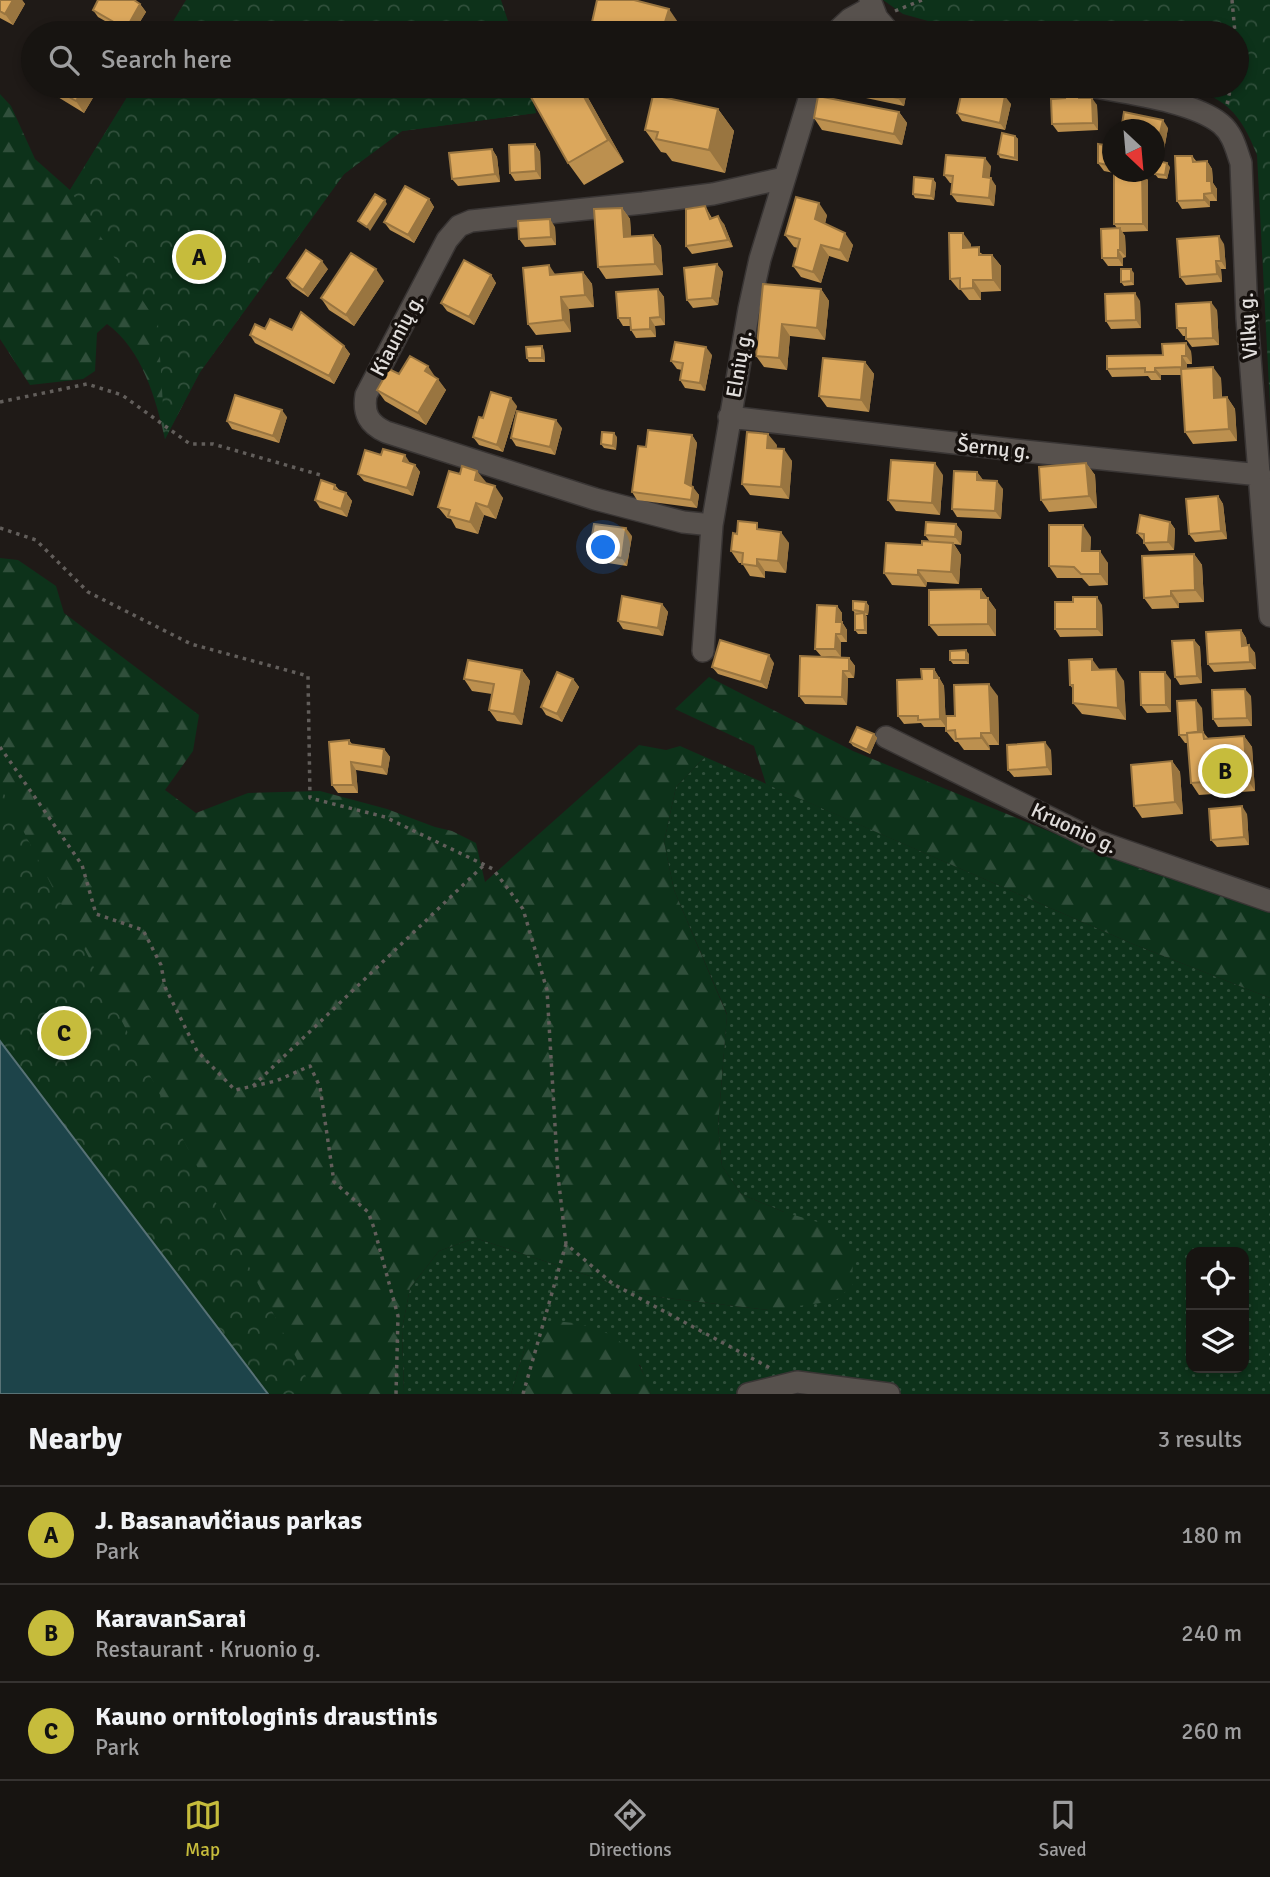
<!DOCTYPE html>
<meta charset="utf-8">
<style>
body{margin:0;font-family:Signika,sans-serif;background:#24211f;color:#f1f3f6}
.controls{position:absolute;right:21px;bottom:21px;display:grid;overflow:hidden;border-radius:14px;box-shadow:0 4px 10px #0003}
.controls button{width:63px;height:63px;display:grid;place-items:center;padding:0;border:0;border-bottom:2px solid #363331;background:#171411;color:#f1f3f6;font:35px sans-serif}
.compass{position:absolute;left:1102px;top:119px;width:63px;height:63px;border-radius:50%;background:#171411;box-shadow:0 4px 10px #0003;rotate:154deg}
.you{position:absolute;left:604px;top:548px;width:24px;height:24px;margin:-18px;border:5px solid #fff;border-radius:50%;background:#1a73e8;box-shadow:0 0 0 10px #1a73e833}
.badge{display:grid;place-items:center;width:46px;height:46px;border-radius:50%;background:#c6bc3c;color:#111;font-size:23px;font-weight:700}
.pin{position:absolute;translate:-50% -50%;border:4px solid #fff;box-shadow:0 2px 7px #0006}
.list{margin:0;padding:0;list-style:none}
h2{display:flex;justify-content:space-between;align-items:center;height:91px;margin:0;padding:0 28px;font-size:30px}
h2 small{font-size:23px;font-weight:400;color:#9e9e9f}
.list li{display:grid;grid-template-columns:46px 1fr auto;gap:21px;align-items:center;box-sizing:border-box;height:98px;padding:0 28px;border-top:2px solid #363331}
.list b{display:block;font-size:26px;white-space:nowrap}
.list p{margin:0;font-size:23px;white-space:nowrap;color:#9e9e9f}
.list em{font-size:23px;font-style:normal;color:#9e9e9f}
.icon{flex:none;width:38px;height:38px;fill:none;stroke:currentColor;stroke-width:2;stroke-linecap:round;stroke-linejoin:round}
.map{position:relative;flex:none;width:1270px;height:1394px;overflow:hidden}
.search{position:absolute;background:#171411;box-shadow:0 4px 10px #0003;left:21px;right:21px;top:21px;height:77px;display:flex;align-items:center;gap:18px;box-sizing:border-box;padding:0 24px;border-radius:38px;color:#9e9e9f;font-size:26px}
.sheet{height:385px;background:#171411}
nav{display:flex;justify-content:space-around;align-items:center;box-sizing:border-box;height:98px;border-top:2px solid #363331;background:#171411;font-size:19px;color:#9e9e9f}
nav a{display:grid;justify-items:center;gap:4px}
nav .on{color:#c6bc3c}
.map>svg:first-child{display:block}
.grass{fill:url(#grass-dots);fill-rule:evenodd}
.forest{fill:url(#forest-firs)}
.park{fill:url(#park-crowns)}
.water{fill:#1d444a;stroke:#587276;stroke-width:2}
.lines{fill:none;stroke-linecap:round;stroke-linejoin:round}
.minor-casing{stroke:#393534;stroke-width:24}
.path{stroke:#625e5b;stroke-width:3.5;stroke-dasharray:3.5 5;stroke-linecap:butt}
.minor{stroke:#57514d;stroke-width:21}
.wall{fill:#bc904f}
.shaded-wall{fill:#997540}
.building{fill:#dba75c;stroke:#997540;stroke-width:2}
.labels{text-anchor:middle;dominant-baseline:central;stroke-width:7;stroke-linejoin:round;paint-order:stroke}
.street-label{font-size:21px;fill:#e1dedc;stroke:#16110e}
</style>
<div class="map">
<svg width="1270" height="1394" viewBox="0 0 1270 1394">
<defs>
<pattern id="grass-dots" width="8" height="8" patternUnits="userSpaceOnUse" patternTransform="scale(1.75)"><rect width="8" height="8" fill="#0d321a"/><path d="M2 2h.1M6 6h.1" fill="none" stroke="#304f3b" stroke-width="1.8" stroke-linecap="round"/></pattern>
<pattern id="forest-firs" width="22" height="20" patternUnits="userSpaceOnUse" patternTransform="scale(1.75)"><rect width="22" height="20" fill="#0d321a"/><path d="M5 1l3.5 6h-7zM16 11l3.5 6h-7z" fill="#304f3b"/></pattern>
<pattern id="park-crowns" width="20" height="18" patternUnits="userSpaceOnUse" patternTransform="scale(1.75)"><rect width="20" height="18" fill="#0d321a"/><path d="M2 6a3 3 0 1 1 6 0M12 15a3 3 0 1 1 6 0" fill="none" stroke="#304f3b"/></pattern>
</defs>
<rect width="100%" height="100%" fill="#1f1a17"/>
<!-- grass -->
<path class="grass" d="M705 757 1133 944 1270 998V1394H651L640 1365 526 1344 511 1394H404L402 1329 410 1288 439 1251 475 1238 650 1296 769 1310 784 1212 741 1194 722 1166 718 1126 727 1014 674 890 664 842 676 787ZM1191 1252H1244V1368H1191Z"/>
<!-- forest -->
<path class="forest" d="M134 86H528L536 113 402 131 344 174 200 372 165 439C156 399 142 349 107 324L97 333 95 371 83 379 30 385 0 339V94L11 106 35 159 70 190Z
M0 558 18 560 56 586 64 613 199 715 193 751 165 790 196 813 248 793 320 791 387 809 435 827 452 831 476 843 485 882 639 745 666 750 680 746 705 757 676 787 664 842 674 890 727 1015 718 1126 722 1166 741 1194 784 1212 831 1226 853 1255 852 1286 835 1301 769 1310 650 1296 475 1238 439 1251 410 1288 402 1329 404 1394H268L0 1041Z
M709 677 853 751 1151 873 1270 906V998L1133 944 766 784 754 746 675 709Z
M555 1321C608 1325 635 1341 651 1394H511L526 1344Z"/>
<!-- park -->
<path class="park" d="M186 0H501L512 33H166Z
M883 0H1270V406L1257 155C1240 112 1225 96 1179 86H1237V33H971L903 14Z
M134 86H528L536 113 402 131 344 174 200 372 165 439 158 324 70 190Z
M0 786 315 1394H0Z"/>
<!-- water -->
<path class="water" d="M0 1041 268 1394H0Z"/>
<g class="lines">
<defs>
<path id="minor" d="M870 0 877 18 890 33
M835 33 850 19 872 7
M1089 86C1125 93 1193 101 1221 124 1233 134 1236 149 1241 163L1247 318 1270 616
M729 417 1024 451 1260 475
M712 525 683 522 595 499 386 432C369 424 363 414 366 395L447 240 459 226 471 221 643 203 713 194 784 178
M703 651 712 525 749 309 760 259 813 86
M886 737 1097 841 1270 901
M748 1394 797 1382 889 1394"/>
</defs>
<!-- minor casing -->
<use href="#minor" class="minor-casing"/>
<!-- path -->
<path class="path" d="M1232 0 1235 33
M895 11 922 0
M1227 104 1231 86
M0 402 87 384 122 395 190 444H213L324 476
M0 528 36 540 88 592 191 644 308 676 310 798 385 817 493 869 523 909 547 990 558 1176 566 1244 613 1284 770 1368
M0 747 82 865 96 914 143 930 161 965 165 987 197 1051 235 1090 276 1081 310 1066 320 1087 334 1182 368 1212 374 1228 398 1316 396 1394
M253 1086 484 865
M523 1394 566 1244"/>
<!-- minor -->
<use href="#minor" class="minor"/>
</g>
<!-- wall -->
<path class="wall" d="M0 0H22L25 4 13 25 0 18Z
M140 4 146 12 133 33H126L98 17 93 10Z
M44 86H100L84 113 48 91Z
M550 86H579L587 96 624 162 584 185 568 163Z
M698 86H726L724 92Z
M842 86H908L904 106 847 94Z
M989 86 994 94 1011 104 1005 130 962 121 957 113Z
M1085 98 1097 105 1098 130 1058 132 1052 124Z
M718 109 734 131 725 173 672 161 666 153 661 152 645 130Z
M899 112 907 123 902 145 822 130 814 118Z
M1168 128 1164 150 1154 148V130Z
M1015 136 1018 139V161L1000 158 998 154Z
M535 144 540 152 541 179 515 181 510 173Z
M1112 146V172H1124L1123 173 1148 180V231L1122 232 1125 236 1126 257 1123 258V266H1108L1102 258 1117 228 1114 224V173L1104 171 1098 163Z
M492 149 497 157 500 182 458 186 452 179Z
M1192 156 1197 162 1207 161 1212 169 1213 183 1217 189V201H1210V207L1182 209 1177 201Z
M991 166 989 178 996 186 994 206 957 202 951 194 952 183H950L944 175Z
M1170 167 1167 179 1158 178 1155 174Z
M933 179 936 183 934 200 915 198 913 194Z
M429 199 434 207 414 243 390 230 384 222Z
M705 206 712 218 724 224 733 247 692 254 686 246Z
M622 208 630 219 631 236 653 235 661 246 663 275 606 279 598 267Z
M827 215 825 224 853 245 848 262 829 256 821 283 801 277 793 266 798 248 794 247 785 235Z
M555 227 556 245 525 247 519 239Z
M971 244V247L984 255H992L1001 266V291L981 292V300H969L961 290H959L950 279Z
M1224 244 1226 269H1221L1222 282 1186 285 1180 277Z
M717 264 723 272 718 305 693 308 687 300Z
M328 269 308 297 292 286 287 278Z
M583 272 592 284 594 307 569 309 571 332 536 335 528 324 556 275Z
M1134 273V285L1124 286 1121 282Z
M491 275 496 283 474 325 447 311 441 303Z
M384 281 354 326 329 310 321 298Z
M763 284 821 289 829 301 825 340 790 336 787 370 764 367 756 356Z
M658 289 664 297 665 325 655 326 656 337 636 338 631 330V326H623L618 318Z
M1140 301 1141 328 1111 329 1106 321Z
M1217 310 1219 345 1192 347 1186 339V336H1183L1177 328Z
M265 329 292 330 344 346 350 354 334 384 255 343 250 335Z
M544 350 545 362H529L527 358Z
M1191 351 1192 364H1187V368L1221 378 1222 397H1227L1235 409 1237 441 1193 444 1185 432 1182 375H1161V380H1151L1148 376 1112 377 1107 369 1163 355Z
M712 355 705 391 685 388 680 380 682 370 677 369 671 361Z
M865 362 874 374 869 412 827 407 819 396Z
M399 374 436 378 446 390 426 425 385 401 377 390Z
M517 406 503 452 479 445 473 437 483 418Z
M287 417 279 443 232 429 227 421Z
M562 428 555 455 516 446 511 438Z
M692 435 697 443 691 486 699 495 697 508 637 500 632 492 646 447Z
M617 437 616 450 604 448 601 444Z
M777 445 776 449 792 461 789 499 750 495 742 484Z
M410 463 415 465 420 472 413 496 364 481 358 474Z
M1086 463 1095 475 1097 508 1049 512 1041 500Z
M977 472 983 480 1003 489 1001 519 957 517 952 509Z
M943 475 940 515 896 511 888 500Z
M486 482 485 483 503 498 496 519 484 515 478 534 456 528 451 519 447 518 438 507Z
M335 485 340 491 346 493 352 501 347 517 320 508 315 500Z
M1218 496 1223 504 1227 539 1195 542 1189 534Z
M1170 522 1175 529 1174 550 1149 551 1144 543V541L1137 533Z
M956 524 962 532 961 545 954 544 961 555 959 584 927 582 926 587 892 585 884 573 922 545 930 542 925 535Z
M762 530 789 543 786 573 765 571V578L750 576 742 563H739L731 551 737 534Z
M632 536 627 566 595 561 589 553Z
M1091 537 1090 551 1108 563V585L1089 586 1082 578H1057L1049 566Z
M1194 554 1202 565 1204 602 1179 603V608L1152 609 1144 598Z
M981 589 996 610V636H938L929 625Z
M866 602 869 606 868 615H866L867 617V634H858L855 630V614L853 610Z
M1073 602 1102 605 1103 636 1060 637 1055 629Z
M662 604 668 612 663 636 623 629 618 621Z
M837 606 842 613V622L847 630V642H841V657L821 656 815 649Z
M1241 630 1246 638 1247 645 1255 653 1256 669 1214 672 1208 664Z
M1194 640 1200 647 1202 683 1180 685 1175 677Z
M969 654V664H953L950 660Z
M849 658 855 666 854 678H848L847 705 805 704 799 696Z
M774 663 767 689 718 674 712 667Z
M934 669 944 686 946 727H924L921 723 904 724 898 716 922 679Z
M522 670 530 681 522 725 497 721 489 710 492 694 472 691 464 679Z
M1100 670 1124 681 1126 720 1082 714 1073 703V689L1070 685Z
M573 679 579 687 562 722 546 715 541 707Z
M1171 680V712L1147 713 1141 705Z
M998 696 999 745H989L990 750H964L958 742H955L946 731 955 716Z
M1251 696 1252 726 1218 727 1213 719Z
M1202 708 1203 732 1208 738 1244 736 1252 747 1255 791 1199 795 1191 783 1188 743H1185L1179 735Z
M874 734 877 738 870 754 853 746 850 742Z
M349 740 352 744 384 749 390 757 387 775 356 770 358 793H338L332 785Z
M1051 750 1052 775 1014 777 1008 770Z
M1172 761 1180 772 1183 814 1142 818 1134 806Z
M1247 814 1249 845 1217 847 1211 840Z"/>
<!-- shaded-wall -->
<path class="shaded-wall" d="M13 0H22L25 4 13 25 5 14Z
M140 4 146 12 133 33H130L126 29Z
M669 9 684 31 665 22Z
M85 86H100L84 113 76 101Z
M578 86H579L587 96 624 162 608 140Z
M720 86H726L724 92Z
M901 86H908L904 106 898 98Z
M1005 96 1011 104 1005 130 1000 123Z
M1092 98 1097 105 1098 130 1093 123Z
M718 109 734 131 725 173 709 150Z
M899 112 907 123 902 145 894 134Z
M1163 120 1168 128 1164 150 1158 142Z
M1015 136 1018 139V161L1015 158Z
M535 144 540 152 541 179 536 171Z
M492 149 497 157 500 182 495 174Z
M985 158 991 166 989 185 983 177Z
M1207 161 1212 169 1213 183 1217 189V201L1212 193 1207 181Z
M1167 163 1170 167 1167 179 1165 175Z
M1142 172 1148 180V231L1143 224Z
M991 178 996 186 994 206 989 198Z
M933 179 936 183 934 200 931 196Z
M1204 194 1210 201V207L1204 200Z
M429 199 434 207 414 243 408 235Z
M385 200 387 204 370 231 367 227Z
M819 203 827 215 823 230 815 219Z
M622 208 630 219 632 248 624 237Z
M718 216 724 224 733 247 728 240Z
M550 219 555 227 556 245 551 237Z
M1120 228 1125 236 1126 257 1120 250Z
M845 233 853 245 848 262 840 250Z
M963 233 971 244V259L963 248Z
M653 235 661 246 663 275 655 264Z
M1219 236 1224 244 1226 269 1221 261Z
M821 245 829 256 821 283 813 272Z
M1118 250 1123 258V266L1118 258Z
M992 255 1001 266V291L993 280Z
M322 261 328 269 308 297 303 290Z
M1216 261 1221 269 1222 282 1217 274Z
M717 264 723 272 718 305 712 298Z
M549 265 557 277 550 275Z
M376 269 384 281 354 326 346 315Z
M1131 269 1134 273V285L1131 281Z
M583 272 592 284 594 307 585 295Z
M491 275 496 283 474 325 469 317Z
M973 280 981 292V300L973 288Z
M658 289 664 297 665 325 660 317Z
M821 289 829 301 825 340 817 328Z
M1135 293 1140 301 1141 328 1136 320Z
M561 297 569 309 571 332 563 320Z
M1211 302 1217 310 1219 345 1213 338Z
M650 318 655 326 656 337 650 329Z
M782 324 790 336 787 370 779 358Z
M1186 343 1191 351 1192 364 1186 356Z
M344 346 350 354 334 384 329 376Z
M542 346 544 350 545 362 542 358Z
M706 347 712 355 705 391 700 383Z
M1182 356 1187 364V375L1182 367Z
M865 362 874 374 869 412 861 400Z
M428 366 436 378 425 371Z
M1213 367 1221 378 1222 409 1214 398Z
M1155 368 1161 375V380L1155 372Z
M438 379 446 390 426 425 418 413Z
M1227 397 1235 409 1237 441 1229 429Z
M511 398 517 406 503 452 497 445Z
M282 410 287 417 279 443 273 436Z
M556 420 562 428 555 455 550 447Z
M614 433 617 437 616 450 613 446Z
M768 434 777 445 775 459 767 448Z
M692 435 697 443 691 491 685 483Z
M784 449 792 461 789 499 781 487Z
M405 455 410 463 403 461Z
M935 463 943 475 940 515 932 503Z
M1086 463 1095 475 1097 508 1089 496Z
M415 465 420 472 413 496 407 488Z
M477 471 486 482 483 492 475 480Z
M977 472 983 480 982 488 977 480Z
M997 481 1003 489 1001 519 995 511Z
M495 486 503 498 496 519 488 507Z
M693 487 699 495 697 508 691 500Z
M346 493 352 501 347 517 341 509Z
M1218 496 1223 504 1227 539 1221 531Z
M476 503 484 515 478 534 470 522Z
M1170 522 1175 529 1174 550 1168 542Z
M956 524 962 532 961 545 955 537Z
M1083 525 1091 537 1090 563 1082 551Z
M626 528 632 536 627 566 622 558Z
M781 532 789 543 786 573 778 561Z
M953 543 961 555 959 584 951 572Z
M1100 551 1108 563V585L1100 574Z
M1194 554 1202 565 1204 602 1195 590Z
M757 559 765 571V578L757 566Z
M918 570 927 582 926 587 918 575Z
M981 589 996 610V636L988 624 981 598Z
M1171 591 1179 603V608L1171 596Z
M1097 597 1102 605 1103 636 1097 629Z
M866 602 869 606 868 615 865 612Z
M662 604 668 612 663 636 658 628Z
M837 606 842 613V622L847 630V642L841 634 836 622Z
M864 613 867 617V634L865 630Z
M1241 630 1246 638 1247 654 1242 646Z
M836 634 841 642V657L835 649Z
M1194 640 1200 647 1202 683 1197 676Z
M1249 645 1255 653 1256 669 1250 662Z
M966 650 969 654V664L966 660Z
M769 655 774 663 767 689 761 682Z
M849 658 855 666 854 678 849 671Z
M1092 659 1100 670H1092Z
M934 669 944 686 946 727 940 719Z
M1116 669 1124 681 1126 720 1118 708Z
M522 670 530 681 522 725 514 714Z
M843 671 848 678 847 705 842 697Z
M1165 672 1171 680V712L1166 705Z
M573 679 579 687 562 722 557 714Z
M989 684 998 696 999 745 991 733Z
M1245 689 1251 696 1252 726 1247 718Z
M1196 700 1202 708 1204 742 1198 734Z
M981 733 989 745 990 750 981 738Z
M874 734 877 738 870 754 867 750Z
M1244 736 1252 747 1255 791 1247 779Z
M1045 742 1051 750 1052 775 1047 767Z
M384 749 390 757 387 775 382 767Z
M1172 761 1180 772 1183 814 1175 802Z
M351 762 356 770 358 793 353 785Z
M1242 806 1247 814 1249 845 1244 837Z"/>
<!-- building -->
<path class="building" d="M0 0H13L5 14 0 11Z
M98 0H134L140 4 126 29 93 10Z
M597 0H634L669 9 665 22 709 33H599L590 31Z
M50 86H85L76 101Z
M550 86H578L608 140 568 163 531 97Z
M842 86H901L898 98Z
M963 86H989L988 93 1005 96 1000 123 957 113Z
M1064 90H1079V98H1092L1093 123 1052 124 1051 99 1065 98Z
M653 95 718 109 709 150 656 139 658 132 645 130Z
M818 96 899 112 894 134 814 118Z
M1124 112 1163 120 1158 142 1154 141V130H1121Z
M1002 133 1015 136V158L998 154Z
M535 144 536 171 510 173 509 145Z
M1098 144 1112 146V166L1098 163Z
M492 149 495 174 452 179 449 153Z
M946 155 985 158 983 177 991 178 989 198 951 194 953 176 944 175Z
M1175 156H1192L1193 162 1207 161V181H1211L1212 193 1204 194V200L1177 201Z
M1157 161 1167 163 1165 175 1155 174Z
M1142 172 1143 224H1114V173Z
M914 177 933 179 931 196 913 194Z
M405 186 429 199 408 235 384 222Z
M375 194 385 200 367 227 358 221Z
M796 197 819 203 815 219 845 233 840 250 821 245 813 272 793 266 800 239 785 235Z
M705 206 710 219 718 216 728 240 686 246V209Z
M622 208 624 237 653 235 655 264 598 267 594 209Z
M550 219 551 237 519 239 518 221Z
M1120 228V250H1118V258H1102L1101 229Z
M949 233H963V248L979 247V255H992L993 280H973V288L960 289V278L950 279Z
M1219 236 1221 261H1216L1217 274 1180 277 1177 239Z
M306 250 322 261 303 290 287 278Z
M351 253 376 269 346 315 321 298Z
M464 260 491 275 469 317 441 303Z
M717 264 712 298 687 300 684 268Z
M549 265 550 275 583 272 585 295 561 297 563 320 528 324 523 268Z
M1121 269H1131V281L1121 282Z
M763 284 821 289 817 328 782 324 779 358 756 356Z
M658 289 660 317 650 318V329L631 330 630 318H618L616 292Z
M1135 293 1136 320 1106 321 1105 294Z
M1211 302 1213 338 1186 339V328H1177L1176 304Z
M301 312 344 346 329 376 250 335 255 324 265 329 270 319 292 330Z
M675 342 706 347 700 383 680 380 683 363 671 361Z
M1186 343V356H1182V367L1155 368V372H1145V368L1107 369V356L1163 355 1162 344Z
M542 346V358H527L526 347Z
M410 356 428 366 425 371 438 379 418 413 377 390 389 369 399 374Z
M823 358 865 362 861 400 819 396Z
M1213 367 1214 398 1227 397 1229 429 1185 432 1181 369Z
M491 392 511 398 497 445 473 437 479 417 483 418Z
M235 395 282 410 273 436 227 421Z
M517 411 556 420 550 447 511 438Z
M648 430 692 435 685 483 693 487 691 500 632 492 638 446 646 447Z
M602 432 614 433 613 446 601 444Z
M747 432 768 434 767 448 784 449 781 487 742 484Z
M383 449 405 455 403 461 415 465 407 488 358 474 365 450 381 455Z
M891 460 935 463 932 503 888 500Z
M1086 463 1089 496 1041 500 1039 467Z
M462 466 477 471 475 480 495 486 488 507 476 503 470 522 448 516 450 510 438 507 449 471 460 474Z
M954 471 977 472V480L997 481 995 511 952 509Z
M321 480 335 485 334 489 346 493 341 509 315 500Z
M1218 496 1221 531 1189 534 1186 499Z
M1140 515 1170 522 1168 542 1144 543V534L1137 533Z
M738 521 757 523V529L781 532 778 561 757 559V566L742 564 743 553 731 551 733 533 737 534Z
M926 522 956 524 955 537 925 535Z
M594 524 626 528 622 558 589 553Z
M1049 525H1083L1082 551H1100V574H1081L1074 567 1049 566Z
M922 541 953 543 951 572 918 570V575L884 573 886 543 922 545Z
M1194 554 1195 590 1171 591V596L1144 598 1142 556Z
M981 589V598H988V624L929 625V590Z
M622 596 662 604 658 628 618 621Z
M1073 597H1097V629H1055V602H1073Z
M853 601 866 602 865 612 853 610Z
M817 605 837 606 836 622H842L841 634H836L835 649H815Z
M864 613 865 630H855V614Z
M1241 630 1242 646 1249 645 1250 662 1208 664 1206 632Z
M720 640 769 655 761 682 712 667Z
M1194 640 1197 676 1175 677 1172 641Z
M966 650V660H950V651Z
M800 656 849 658V671H843L842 697 799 696Z
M1092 659V670L1116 669 1118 708 1073 703V685H1070L1069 660Z
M468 660 522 670 514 714 489 710 494 684 464 679Z
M921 669H934V678H939L940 719 918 720V716H898L897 680 922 679Z
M557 672 573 679 557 714 541 707Z
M1140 672H1165L1166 705H1141Z
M989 684 991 733H981V738L956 739 955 730 946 731V716H955L954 685Z
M1245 689 1247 718 1213 719 1212 690Z
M1196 700 1198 732 1187 733V735H1179L1177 701Z
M857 727 874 734 867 750 850 742Z
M1203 732 1204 739 1244 736 1247 779 1191 783 1187 733Z
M349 740V744L384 749 382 767 351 762 353 785H332L329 742Z
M1045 742 1047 767 1008 770 1007 745Z
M1172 761 1175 802 1134 806 1131 765Z
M1242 806 1244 837 1211 840 1209 809Z"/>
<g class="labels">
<!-- street labels -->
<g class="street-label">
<text transform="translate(1248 326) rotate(-94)">Vilkų g.</text>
<text transform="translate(397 335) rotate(-62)">Kiaunių g.</text>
<text transform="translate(739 364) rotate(-80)">Elnių g.</text>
<text transform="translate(994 448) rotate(6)">Šernų g.</text>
<text transform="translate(1074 828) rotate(25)">Kruonio g.</text>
</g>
</g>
</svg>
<div class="controls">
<button><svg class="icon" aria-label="locate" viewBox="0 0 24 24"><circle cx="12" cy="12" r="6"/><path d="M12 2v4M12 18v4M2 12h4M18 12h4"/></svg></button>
<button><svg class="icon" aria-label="layers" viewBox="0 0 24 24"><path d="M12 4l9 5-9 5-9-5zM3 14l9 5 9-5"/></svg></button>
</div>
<svg class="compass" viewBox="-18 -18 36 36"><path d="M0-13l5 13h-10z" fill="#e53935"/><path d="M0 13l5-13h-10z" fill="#9e9e9f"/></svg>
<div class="you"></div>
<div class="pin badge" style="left:199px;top:257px">A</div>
<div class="pin badge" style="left:1225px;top:771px">B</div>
<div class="pin badge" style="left:64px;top:1033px">C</div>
<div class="search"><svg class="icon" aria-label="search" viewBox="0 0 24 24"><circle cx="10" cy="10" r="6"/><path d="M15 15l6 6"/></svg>Search here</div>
</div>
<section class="sheet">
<h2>Nearby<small>3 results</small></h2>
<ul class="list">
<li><span class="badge">A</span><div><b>J. Basanavičiaus parkas</b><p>Park</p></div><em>180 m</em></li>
<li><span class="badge">B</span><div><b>KaravanSarai</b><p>Restaurant · Kruonio g.</p></div><em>240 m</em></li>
<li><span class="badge">C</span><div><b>Kauno ornitologinis draustinis</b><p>Park</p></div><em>260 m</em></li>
</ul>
</section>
<nav>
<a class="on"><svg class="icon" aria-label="map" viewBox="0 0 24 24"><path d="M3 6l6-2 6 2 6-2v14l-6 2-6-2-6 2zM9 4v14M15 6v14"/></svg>Map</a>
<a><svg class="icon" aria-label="directions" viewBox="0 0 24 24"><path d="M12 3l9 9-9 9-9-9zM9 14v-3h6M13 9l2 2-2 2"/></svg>Directions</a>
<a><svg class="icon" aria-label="saved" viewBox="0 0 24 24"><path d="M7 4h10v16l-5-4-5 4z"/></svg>Saved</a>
</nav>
